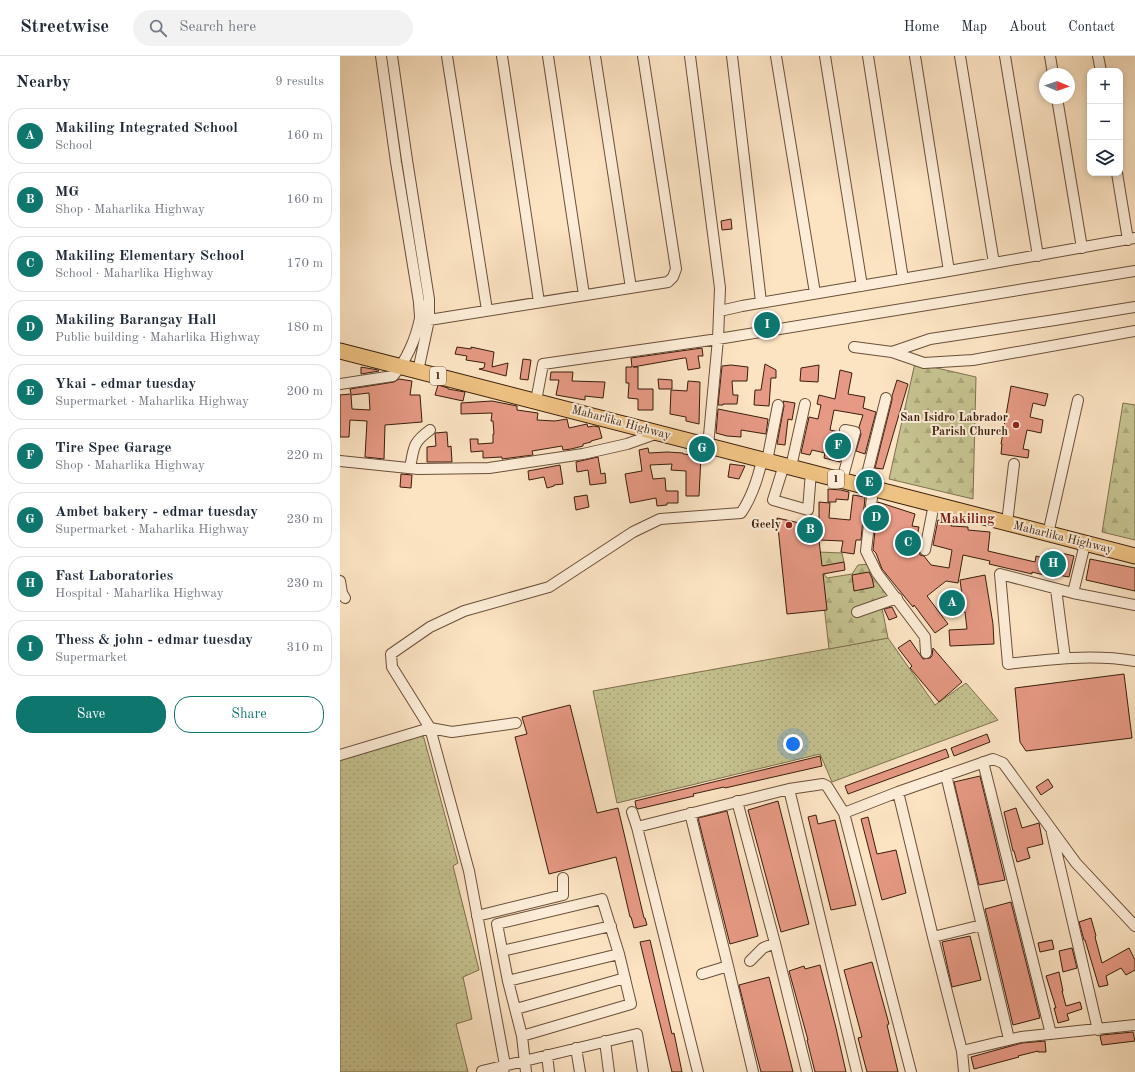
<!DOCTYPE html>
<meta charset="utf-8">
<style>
body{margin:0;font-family:"Old Standard TT",serif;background:#f2f2f3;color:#1f2937}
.controls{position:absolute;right:12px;top:12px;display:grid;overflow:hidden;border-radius:8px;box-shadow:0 2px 6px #0003}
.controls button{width:36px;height:36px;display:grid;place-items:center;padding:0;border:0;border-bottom:1px solid #e0e1e3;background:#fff;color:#1f2937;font:20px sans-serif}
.compass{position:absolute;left:699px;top:12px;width:36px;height:36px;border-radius:50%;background:#fff;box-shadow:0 2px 6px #0003;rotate:92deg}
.you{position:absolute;left:453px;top:688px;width:14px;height:14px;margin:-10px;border:3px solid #fff;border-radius:50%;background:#1a73e8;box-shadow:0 0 0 6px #1a73e833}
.badge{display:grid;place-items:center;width:26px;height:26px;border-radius:50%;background:#0f766e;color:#fff;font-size:13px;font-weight:700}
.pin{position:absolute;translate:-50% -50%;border:2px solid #fff;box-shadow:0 1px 4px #0006}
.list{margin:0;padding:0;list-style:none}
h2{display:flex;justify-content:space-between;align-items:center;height:52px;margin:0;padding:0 16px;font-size:17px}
h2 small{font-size:13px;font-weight:400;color:#747a83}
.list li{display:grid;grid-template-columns:26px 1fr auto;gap:12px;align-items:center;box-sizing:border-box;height:56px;margin:0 8px 8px;padding:0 8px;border:1px solid #e0e1e3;border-radius:16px}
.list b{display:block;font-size:15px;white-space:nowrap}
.list p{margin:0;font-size:13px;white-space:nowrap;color:#747a83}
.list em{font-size:13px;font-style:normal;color:#747a83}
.actions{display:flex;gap:8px;padding:12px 16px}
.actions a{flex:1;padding:9px 0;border:1px solid #0f766e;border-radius:16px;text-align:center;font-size:14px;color:#0f766e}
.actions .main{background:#0f766e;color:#fff}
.icon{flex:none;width:22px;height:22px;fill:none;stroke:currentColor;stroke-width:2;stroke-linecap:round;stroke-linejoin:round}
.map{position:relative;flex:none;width:795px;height:1016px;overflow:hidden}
header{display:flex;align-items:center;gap:24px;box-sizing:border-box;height:56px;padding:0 20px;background:#fff;border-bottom:1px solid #e0e1e3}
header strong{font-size:19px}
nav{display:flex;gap:22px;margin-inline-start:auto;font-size:14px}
.search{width:280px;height:36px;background:#f2f2f3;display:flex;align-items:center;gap:10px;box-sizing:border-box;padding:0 14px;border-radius:22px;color:#747a83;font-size:15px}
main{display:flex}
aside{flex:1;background:#fff}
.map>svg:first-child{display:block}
.grass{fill:url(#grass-dots);stroke:#7f704e}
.forest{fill:url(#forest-firs);stroke:#7f704e}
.building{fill:#e69984;stroke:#391d0b;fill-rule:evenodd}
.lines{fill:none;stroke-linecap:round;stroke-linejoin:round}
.minor-casing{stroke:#6a4f39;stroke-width:12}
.highway-casing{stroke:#391d0b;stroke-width:17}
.minor{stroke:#fdedd8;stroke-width:10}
.highway{stroke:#eec282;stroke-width:15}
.poi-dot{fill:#8f2418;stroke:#fdedd8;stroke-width:1.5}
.labels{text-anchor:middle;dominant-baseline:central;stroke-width:4;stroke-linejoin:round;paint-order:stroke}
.shield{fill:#fdedd8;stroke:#745b48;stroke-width:1}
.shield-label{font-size:11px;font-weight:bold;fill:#391d0b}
.poi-label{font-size:12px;font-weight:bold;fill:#391d0b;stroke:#fdedd8;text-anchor:end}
.street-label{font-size:12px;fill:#391d0b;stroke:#fdedd8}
.quarter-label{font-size:14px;font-weight:bold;fill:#7a1f14;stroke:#fdedd8}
</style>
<header>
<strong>Streetwise</strong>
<div class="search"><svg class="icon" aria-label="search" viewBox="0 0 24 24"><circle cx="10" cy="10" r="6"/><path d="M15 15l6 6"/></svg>Search here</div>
<nav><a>Home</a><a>Map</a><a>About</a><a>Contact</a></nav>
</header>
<main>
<aside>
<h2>Nearby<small>9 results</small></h2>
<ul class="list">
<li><span class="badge">A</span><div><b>Makiling Integrated School</b><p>School</p></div><em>160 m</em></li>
<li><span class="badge">B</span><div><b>MG</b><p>Shop · Maharlika Highway</p></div><em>160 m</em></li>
<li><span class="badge">C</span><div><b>Makiling Elementary School</b><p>School · Maharlika Highway</p></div><em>170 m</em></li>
<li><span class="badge">D</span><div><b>Makiling Barangay Hall</b><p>Public building · Maharlika Highway</p></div><em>180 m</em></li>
<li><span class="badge">E</span><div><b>Ykai - edmar tuesday</b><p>Supermarket · Maharlika Highway</p></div><em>200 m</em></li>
<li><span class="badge">F</span><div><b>Tire Spec Garage</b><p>Shop · Maharlika Highway</p></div><em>220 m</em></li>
<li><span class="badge">G</span><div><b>Ambet bakery - edmar tuesday</b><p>Supermarket · Maharlika Highway</p></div><em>230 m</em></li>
<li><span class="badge">H</span><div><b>Fast Laboratories</b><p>Hospital · Maharlika Highway</p></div><em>230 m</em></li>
<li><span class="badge">I</span><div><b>Thess &amp; john - edmar tuesday</b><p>Supermarket</p></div><em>310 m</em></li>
</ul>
<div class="actions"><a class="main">Save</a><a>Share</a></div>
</aside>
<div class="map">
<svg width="795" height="1016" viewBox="0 0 795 1016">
<defs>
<pattern id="grass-dots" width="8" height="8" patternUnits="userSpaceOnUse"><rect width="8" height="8" fill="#c5c290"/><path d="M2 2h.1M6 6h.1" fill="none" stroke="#aaa67b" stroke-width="1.8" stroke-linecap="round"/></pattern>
<pattern id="forest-firs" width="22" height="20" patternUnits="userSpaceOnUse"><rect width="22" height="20" fill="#c5c290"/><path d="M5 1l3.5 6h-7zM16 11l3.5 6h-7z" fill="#aaa67b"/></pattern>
</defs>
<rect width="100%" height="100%" fill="#fce4c3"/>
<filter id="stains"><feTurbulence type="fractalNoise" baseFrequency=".005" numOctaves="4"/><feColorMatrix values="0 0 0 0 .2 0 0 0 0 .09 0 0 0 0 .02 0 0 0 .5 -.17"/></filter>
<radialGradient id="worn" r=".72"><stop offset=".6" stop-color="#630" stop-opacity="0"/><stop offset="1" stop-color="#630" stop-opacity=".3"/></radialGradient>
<!-- grass -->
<path class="grass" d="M548 582 595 649 626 627 658 664 492 726 480 698 277 747 253 635Z
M82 675 118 807 113 810 139 914 123 921 132 963 116 968 128 1016H0V700Z"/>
<!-- forest -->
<path class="forest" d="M575 307 636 321 633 443 549 423Z
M783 347 795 349V484L762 476Z
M478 496 502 497 504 506 483 510 484 518 487 522 512 518 518 509 530 508 551 544 541 547 548 582 489 593Z"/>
<!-- building -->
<path class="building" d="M391 163 392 173 382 174 381 165Z
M117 291 131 293V291L154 296 152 311 168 307 166 320 139 313 144 312 145 307 126 304 127 300 115 298Z
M362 292 363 300H358L360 312 348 314 346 302H344L293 311H298V333H313V354H298V343L288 342 289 327H286V311H292L291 302Z
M183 303 191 304 188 324 180 323Z
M425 308 436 314V322H431L429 350 414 349 415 334H421Z
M391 309 408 311 407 325H392L393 339H398L397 348H383V349H378L382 310Z
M479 309 478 326 460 325 461 312Z
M21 311 38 314 39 315 21 318Z
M500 314 512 317 508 338 525 341 523 352 536 356 525 398 516 395 521 378 519 371 523 359 494 354 490 374 499 376 501 379 507 381 500 406 484 402 485 397 472 394 470 399 461 397 469 361 478 363 481 349 477 348 479 339 495 343Z
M211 316H233L232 325 265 326 263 342 245 340V344L216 339 219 324H210Z
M59 323 72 325 70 339H80L82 366 45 369 44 403 25 401 27 365 10 364 9 381H0V339L11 338 10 333 54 326ZM29 337 30 354 12 353 11 339Z
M318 323 332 324V333H319Z
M557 324 568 328 543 413 535 412 552 344V340Z
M348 325 360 326 359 368 346 365V361L330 358 331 334 347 335Z
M98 329 108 332V333L125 336 123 345 95 339Z
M671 330 708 338 705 350 693 347 690 361 703 364 701 377 687 374 683 393 689 394 688 402 661 398 662 388H661Z
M152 345 177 350V354L198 357 197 364 215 365 227 363 229 372 247 368 248 371 254 370 259 371 262 382 251 385V386L243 388V390L231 393 223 394 222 390 192 395 193 399 162 403V401L143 402V395L131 396 130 383H138V388L153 387V378H154L153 365H151L152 357 121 358V347Z
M443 345 455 347 452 364 448 363 445 389 437 388 444 350Z
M378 353 428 363 426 378 401 374V381L387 380 376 377Z
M107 376 108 391 111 390 112 406H87V391L96 390 95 377Z
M308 392 309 397 327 396 343 397V398L361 400 359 440H346V415L331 414 332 408 310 409 313 423 325 422 326 435H338V447H327V449L317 450 316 442 290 447 285 418 302 415 299 394Z
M258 401 261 418 265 417 266 427 250 429 248 414 237 416 236 406Z
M390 408 405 410 399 423 388 421Z
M220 409 223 428 214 429V430L207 432 204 421 189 424 188 415Z
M61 418 72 419 71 432 60 431Z
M488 433 501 434 509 436 508 444 496 443V446H488Z
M247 439 249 451 236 454 234 441Z
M513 439 525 441 521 484H516L514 498 501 496 503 485 479 484 482 510 504 506 505 514 483 518 487 554 447 558 437 462 469 469 479 468V446L490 447 489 462 510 464Z
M538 446 575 458 572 470 579 471 576 485 569 483 579 494 580 499 584 500 591 509 609 512 612 494 593 489 598 464 612 467 611 470 628 471V474L650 476 648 495 695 506 696 500 706 503 708 494 734 500 729 521 712 518V521L692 516V518L649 508 650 505 623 499 618 527 606 525 587 540 608 568 595 577 574 549 573 551 542 513 536 497 533 494Z
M750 503 795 512V535L746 524Z
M529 516 532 522 534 531 514 535 512 519Z
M645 519 653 568 654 588 610 590 609 574 627 573 625 556H609L610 545 623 546 620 524Z
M552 551 557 561 549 564 544 553Z
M570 584 583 603 590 602 592 600 593 592 622 626 599 646 570 612 572 610 558 592Z
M784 618 792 682 686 695 680 686 675 632Z
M230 649 257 757 278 752 304 862H305L307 869 294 872 291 861H290L276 801 209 818 175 681 187 678 182 661Z
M647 678 650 686 614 700 611 692Z
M606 693 609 701 508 738 505 730Z
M480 700 482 710 385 732 384 731 353 738 354 740 298 753 296 751 295 745Z
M640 720 665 824 639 829 614 726Z
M708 723 713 731 701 739 696 731Z
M438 745 469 868 441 876 408 754Z
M676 752 682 772 699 767 703 788 687 792 690 802 677 806 674 795H673L664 756Z
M387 755 418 880 390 888 358 762Z
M476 759 478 768 495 764 516 849 491 854 468 761Z
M528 761 537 798 556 794 566 837 542 844 521 763Z
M671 846 700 962 673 969 645 853Z
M751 862 756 880 755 881 762 907 789 892 795 904V914L786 919 781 912 766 920 768 929 759 931 745 884H744L739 866Z
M630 880 641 924 612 931 602 886Z
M310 884 332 978 334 977 342 1016H332L308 919 300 886Z
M712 884 714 893 700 896 698 887Z
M732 892 737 912 723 916 719 895Z
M532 906 549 968 547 969 558 1016H527L518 982 522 981 504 914Z
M480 909 496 972 506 1016H475L467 984H468L449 915 464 910 465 913Z
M719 916 723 935H722L726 950 740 946 742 953 727 958 729 964 718 967 714 952H716L706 920Z
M429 921 445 984 453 1016H421L416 997 399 929Z
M793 976 795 985 762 989 760 980 762 979Z
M705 985 706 996H698V995L678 1000 679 1001 634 1013 631 1001 682 987Z"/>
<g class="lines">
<defs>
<path id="minor" d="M52 0 67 104 89 243V264L78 315
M107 0 147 254
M162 0 199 246
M208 0 244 239
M255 0 291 232
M350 0 380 232 378 283 368 390
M392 0 421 246
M436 0 475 237
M485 0 522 230
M528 0 563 223
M575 0 609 215
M620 0 654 207
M665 0 698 200
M710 0 713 18
M758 0 761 15
M717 42 742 192
M777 117 788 184
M380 255 402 250 609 215 795 182
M80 262 89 264 328 226 333 221 336 213 303 0
M514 291 552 296 584 307 633 304 795 275
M552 296 590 283 715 264 795 251
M0 328 53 320C66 305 76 283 80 262 80 257 79 251 79 246L56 106 41 0
M196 345 203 308 378 283 795 215
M0 405 78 413 149 412 243 398 287 388 318 377
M427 405 438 349
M444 409 433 444 468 454 471 416
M451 411 465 348
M70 412C74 392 72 387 90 374
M502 424 515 376 505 374
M524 430 546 342
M533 432 526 495 537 517 585 581 586 597
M667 467 674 408
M708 478 738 344
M585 494 594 448
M0 525 2 537 5 542
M716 533 725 602
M733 537 745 488
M795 549 733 537 660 518 668 608C710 603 753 598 795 605
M517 556 557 542
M0 699 90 672 112 676 176 667
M643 706 711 978
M606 719 669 983
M449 733 517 1016
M558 736 593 881 622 995 624 1016
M397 745 435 887 467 1016
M292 756 297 771 358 1016
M350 757 388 910 413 1016
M504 757 558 736 653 703 663 707 736 807 795 870
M297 771 449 733 483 728 487 730 504 757 571 1016
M712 777 758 974
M137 860 223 839V822
M593 881 642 869
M162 895 271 870
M410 905 423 892 435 887
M362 918 388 910
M168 925 279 898
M176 953 285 922
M182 980 291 948 279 898 262 843 157 868 168 925 182 980 186 1016
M265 985 269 1016
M236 992 240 1016
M622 995 681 981 795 969
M207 999 209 1016
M142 1015 297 978 303 1016
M163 1016 165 1009 129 815 90 672 52 611 51 598 90 571 124 555 209 531 293 476 320 463 401 457C412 441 418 422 422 404"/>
<path id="highway" d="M0 295 795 500"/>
</defs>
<!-- minor casing -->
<use href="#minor" class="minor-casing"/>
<!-- highway casing -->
<use href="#highway" class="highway-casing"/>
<!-- minor -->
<use href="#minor" class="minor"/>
<!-- highway -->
<use href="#highway" class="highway"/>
</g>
<!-- markers -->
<g class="poi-dot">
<circle cx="676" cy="369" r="4"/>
<circle cx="449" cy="469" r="4"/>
</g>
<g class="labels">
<!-- shield labels -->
<g class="shield">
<rect x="90" y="311" width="16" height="18" rx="3"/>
<rect x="488" y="414" width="16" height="18" rx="3"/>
</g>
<g class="shield-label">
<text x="98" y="320">1</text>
<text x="496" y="423">1</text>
</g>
<!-- poi labels -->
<g class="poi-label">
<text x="668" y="362">San Isidro Labrador<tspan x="668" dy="14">Parish Church</tspan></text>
<text x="441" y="469">Geely</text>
</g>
<!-- street labels -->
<g class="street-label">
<text transform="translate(281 367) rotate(15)">Maharlika Highway</text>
<text transform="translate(723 482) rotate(14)">Maharlika Highway</text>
</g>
<!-- quarter labels -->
<g class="quarter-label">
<text x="627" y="463">Makiling</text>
</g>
</g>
<rect width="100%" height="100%" filter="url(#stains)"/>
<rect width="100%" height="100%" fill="url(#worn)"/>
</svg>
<div class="controls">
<button>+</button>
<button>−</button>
<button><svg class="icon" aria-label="layers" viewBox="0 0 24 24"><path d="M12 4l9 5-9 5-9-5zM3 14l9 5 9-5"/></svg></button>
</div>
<svg class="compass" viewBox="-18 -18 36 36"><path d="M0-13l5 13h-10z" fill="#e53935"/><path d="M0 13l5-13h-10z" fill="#747a83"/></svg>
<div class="you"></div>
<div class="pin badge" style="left:612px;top:547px">A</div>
<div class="pin badge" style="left:470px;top:474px">B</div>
<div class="pin badge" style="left:568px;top:487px">C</div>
<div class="pin badge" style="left:536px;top:462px">D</div>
<div class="pin badge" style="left:529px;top:427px">E</div>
<div class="pin badge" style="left:498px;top:390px">F</div>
<div class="pin badge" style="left:362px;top:393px">G</div>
<div class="pin badge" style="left:713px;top:508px">H</div>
<div class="pin badge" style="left:427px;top:269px">I</div>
</div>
</main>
